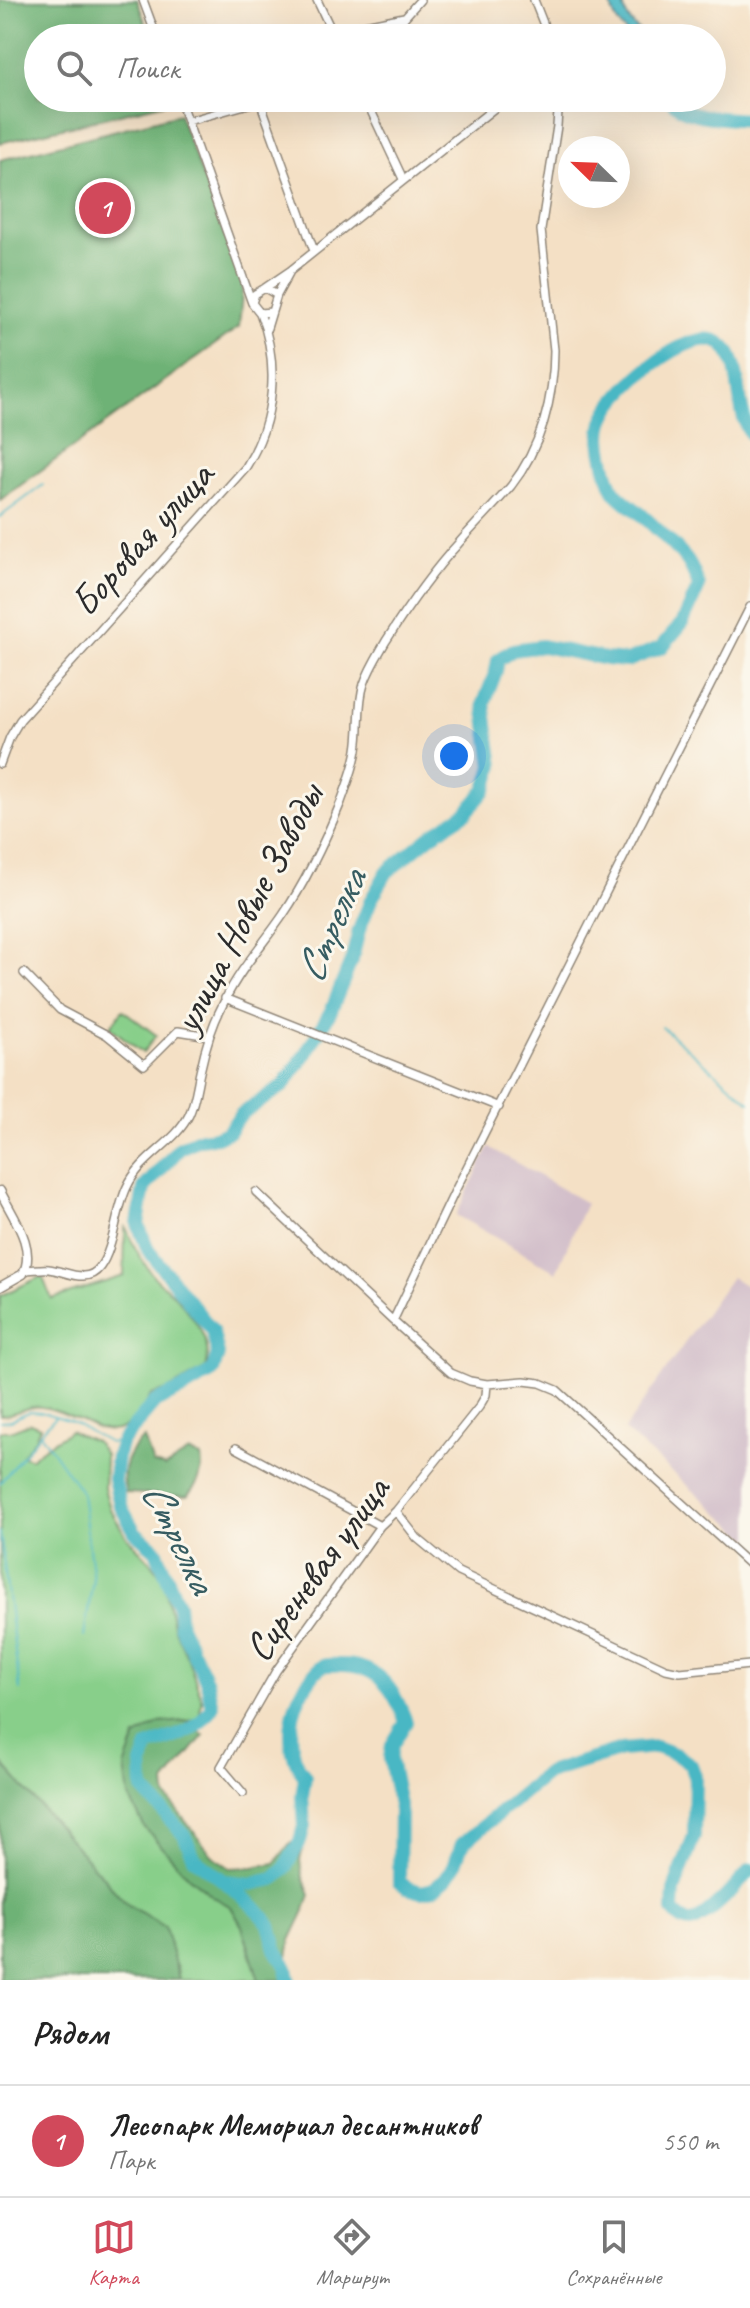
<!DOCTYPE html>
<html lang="ru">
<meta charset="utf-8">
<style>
body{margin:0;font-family:Caveat,sans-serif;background:#f2f2f2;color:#222}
.compass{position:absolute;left:558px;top:136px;width:72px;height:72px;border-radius:50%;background:#fff;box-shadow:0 8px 32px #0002;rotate:293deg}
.you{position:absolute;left:454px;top:756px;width:28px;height:28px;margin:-20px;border:6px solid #fff;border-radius:50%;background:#1a73e8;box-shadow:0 0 0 12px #1a73e833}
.badge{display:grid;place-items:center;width:52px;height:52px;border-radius:50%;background:#d1495b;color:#fff;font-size:26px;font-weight:700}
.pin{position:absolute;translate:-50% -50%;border:4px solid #fff;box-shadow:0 2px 8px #0006}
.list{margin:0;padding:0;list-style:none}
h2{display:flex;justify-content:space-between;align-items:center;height:104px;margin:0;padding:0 32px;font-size:34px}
h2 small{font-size:26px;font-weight:400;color:#767676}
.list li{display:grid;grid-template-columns:52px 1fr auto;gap:24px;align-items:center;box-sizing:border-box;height:112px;padding:0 32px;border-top:2px solid #e0e0e0}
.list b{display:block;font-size:30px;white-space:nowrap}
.list p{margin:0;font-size:26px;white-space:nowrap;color:#767676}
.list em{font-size:26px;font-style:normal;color:#767676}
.icon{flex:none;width:44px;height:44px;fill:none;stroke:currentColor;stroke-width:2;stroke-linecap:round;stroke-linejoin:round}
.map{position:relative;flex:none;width:750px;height:1980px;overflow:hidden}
.search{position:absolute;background:#fff;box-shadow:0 8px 32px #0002;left:24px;right:24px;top:24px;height:88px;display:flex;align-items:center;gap:20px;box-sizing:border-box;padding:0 28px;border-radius:44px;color:#767676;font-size:30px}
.sheet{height:216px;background:#fff}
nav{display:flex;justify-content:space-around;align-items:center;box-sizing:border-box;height:112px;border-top:2px solid #e0e0e0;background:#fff;font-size:22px;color:#767676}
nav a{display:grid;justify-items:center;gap:4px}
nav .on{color:#d1495b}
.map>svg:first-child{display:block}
.industrial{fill:#d1bdc9}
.green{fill:#88cf8a;stroke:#5a7d5a;stroke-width:2}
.forest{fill:#6eb276;stroke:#4c6e50;stroke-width:2}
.water{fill:#49b7c4;stroke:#3a7178;stroke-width:2}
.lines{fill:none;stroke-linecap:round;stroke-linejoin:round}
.stream{stroke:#49b7c4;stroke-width:2}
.river{stroke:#49b7c4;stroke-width:14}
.minor-casing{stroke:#908678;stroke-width:10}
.tertiary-casing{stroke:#908678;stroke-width:11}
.minor{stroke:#fff;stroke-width:7}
.tertiary{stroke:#fff;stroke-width:8}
.labels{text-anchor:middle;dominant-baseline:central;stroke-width:6;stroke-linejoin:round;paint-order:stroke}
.street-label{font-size:40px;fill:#2b2b2b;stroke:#fbf7ec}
.water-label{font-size:42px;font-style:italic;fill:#365c61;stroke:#fbf7ec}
</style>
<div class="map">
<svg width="750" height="1980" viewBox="0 0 750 1980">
<rect width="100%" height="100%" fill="#fbf7ec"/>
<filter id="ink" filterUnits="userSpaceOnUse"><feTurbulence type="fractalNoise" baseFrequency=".0125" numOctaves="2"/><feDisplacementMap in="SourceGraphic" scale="16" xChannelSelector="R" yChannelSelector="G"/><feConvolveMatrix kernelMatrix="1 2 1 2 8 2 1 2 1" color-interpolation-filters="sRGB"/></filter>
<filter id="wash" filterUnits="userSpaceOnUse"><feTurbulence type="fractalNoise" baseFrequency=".006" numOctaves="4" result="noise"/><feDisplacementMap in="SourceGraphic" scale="32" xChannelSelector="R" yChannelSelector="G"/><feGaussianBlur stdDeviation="1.8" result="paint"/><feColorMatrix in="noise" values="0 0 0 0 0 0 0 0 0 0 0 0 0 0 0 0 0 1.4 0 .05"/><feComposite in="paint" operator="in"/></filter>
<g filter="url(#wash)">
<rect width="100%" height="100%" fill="#f4e0c5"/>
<!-- industrial -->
<path class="industrial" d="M489 1147 586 1203 556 1272 456 1215Z
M731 1277 750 1288V1540L624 1430Z"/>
<!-- green -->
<path class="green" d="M123 1010 156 1035 143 1053 110 1027Z
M125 1225C132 1243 140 1259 152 1274 158 1283 168 1288 175 1296 192 1314 214 1343 206 1368L167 1390 151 1395C114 1462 93 1416 42 1407 28 1404 14 1416 0 1415V1296L42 1276 52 1299 124 1276Z
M30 1423 40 1427 35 1439 22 1455 31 1459C42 1446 56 1441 70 1431L96 1442 105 1455 104 1488 110 1509 126 1536 150 1561 164 1581 173 1626 188 1659 202 1700 199 1718 187 1721 160 1723 145 1828 214 1897 231 1906 242 1926 259 1980H179L177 1967 0 1761V1431H10Z"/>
<!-- forest -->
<path class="forest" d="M0 0H137L151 38H38V98H173L174 101 0 143Z
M179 114 243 284 239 327 0 500V160Z
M144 1438 153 1464 165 1467 189 1452 201 1457C204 1474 198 1484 187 1496L126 1493C120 1471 126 1452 144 1438Z
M187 1721 204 1735 165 1783 166 1796 212 1855 230 1868 254 1867 275 1863 291 1842 304 1844 300 1860 302 1875 310 1894 304 1913 291 1940 286 1968 288 1980H259L242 1926 231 1907 214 1897 189 1877 145 1828 129 1797 125 1767 136 1737 160 1723Z
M0 1761 127 1904 165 1927 179 1980H0Z"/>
<!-- water -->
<path class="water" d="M611 0H623C622 14 636 31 648 38H631C620 26 611 17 611 0Z"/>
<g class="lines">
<!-- stream -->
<path class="stream" d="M0 517 43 485
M662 1027 750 1102
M56 1416 40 1433 82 1493 93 1579 84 1636
M0 1421 11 1420 31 1411 41 1412 71 1421 109 1443 122 1441
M0 1483 40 1434
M0 1533 20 1690"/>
<!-- river -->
<path class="river" d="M670 98C682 119 728 118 750 120
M750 433C734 406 744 359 720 343 690 323 612 393 603 422 599 435 602 450 605 464 607 472 610 485 615 492 623 501 634 508 643 516 657 529 673 544 686 559 692 566 695 577 699 586L683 622 662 647 627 661 606 659 542 646 513 650 498 660 496 671 484 703 493 766 486 789 466 813 432 835 387 872 371 900 359 930 352 959 331 1011 305 1055 283 1086 241 1114 228 1132 217 1137 199 1139 180 1148 144 1188 138 1224 148 1250 212 1330 218 1354 213 1371 183 1389 155 1402 122 1441 117 1456 114 1479 120 1505 135 1532 156 1550 178 1604 180 1625 207 1682 212 1707C194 1736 177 1734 148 1747L142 1764 143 1789 184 1835 195 1859 224 1881 251 1884 274 1879 284 1870 300 1841 304 1826 302 1796 305 1777C283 1748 289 1707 310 1679 313 1675 318 1668 323 1666 328 1664 337 1665 342 1665 379 1665 395 1691 406 1722L392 1745 390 1759 400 1810 399 1882 408 1888 421 1892 433 1889 445 1880 454 1866 462 1844 547 1773 621 1750 656 1747 677 1755 691 1765 695 1776 694 1836 674 1890 673 1911C677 1916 683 1922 690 1922 703 1922 741 1882 750 1870
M224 1881 255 1907 270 1925 276 1949 287 1968 289 1980"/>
</g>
</g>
<g filter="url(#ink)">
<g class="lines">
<defs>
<path id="minor" d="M143 0 157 38
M317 0 335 38
M534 0 549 38
M301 38 404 17
M386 38 420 0
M179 98 252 303
M365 98 403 179
M260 101 314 251
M188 121 270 98
M265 288 290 271 507 98
M277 295 289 273
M267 328 277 295 265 288 255 294 252 303 260 313 271 312
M0 764 10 737 20 720 246 467C275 421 280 364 260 313
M24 973 60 1010 107 1035 144 1065 178 1031 209 1036
M225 998 499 1107
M256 1192 393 1321 451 1373 470 1381 487 1384 524 1381 540 1383 557 1390 750 1565
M25 1270C33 1270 42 1268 49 1269 66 1271 87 1285 100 1267 114 1248 116 1210 127 1187 141 1156 175 1144 189 1115 196 1100 197 1083 201 1068 206 1044 214 1021 225 1000 240 969 264 943 283 915 307 880 325 841 341 802 347 785 354 768 357 750 361 728 357 705 364 684 369 669 378 655 386 641 407 608 431 573 458 544 475 524 494 506 511 486 541 448 554 398 554 350L541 230 557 126 559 98
M393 1321 455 1191 750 607
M236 1448 380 1526
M396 1511 417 1538 458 1572 666 1669 680 1672 750 1665
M243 1793 221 1767 276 1671 380 1526 396 1511 479 1407 486 1395 487 1384"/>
<path id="tertiary" d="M0 1191C12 1216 37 1247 23 1274L0 1287"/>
</defs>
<!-- minor casing -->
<use href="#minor" class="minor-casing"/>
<!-- tertiary casing -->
<use href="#tertiary" class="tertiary-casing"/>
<!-- minor -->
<use href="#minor" class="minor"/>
<!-- tertiary -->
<use href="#tertiary" class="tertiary"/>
</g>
</g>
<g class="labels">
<!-- street labels -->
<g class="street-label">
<text transform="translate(142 539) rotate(-48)">Боровая улица</text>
<text transform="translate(248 908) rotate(-62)">улица Новые Заводы</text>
<text transform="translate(317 1569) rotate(-54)">Сиреневая улица</text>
</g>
<!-- water labels -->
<g class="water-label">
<text transform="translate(331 926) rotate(-66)">Стрелка</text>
<text transform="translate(179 1537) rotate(64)">Стрелка</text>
</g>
</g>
</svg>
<svg class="compass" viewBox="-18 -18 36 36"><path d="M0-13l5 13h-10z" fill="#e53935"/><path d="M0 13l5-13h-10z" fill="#767676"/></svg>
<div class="you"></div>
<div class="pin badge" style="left:105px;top:208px">1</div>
<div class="search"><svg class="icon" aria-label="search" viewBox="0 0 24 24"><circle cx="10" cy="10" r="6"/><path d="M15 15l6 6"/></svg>Поиск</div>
</div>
<section class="sheet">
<h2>Рядом<small></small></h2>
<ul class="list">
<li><span class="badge">1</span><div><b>Лесопарк Мемориал десантников</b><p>Парк</p></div><em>550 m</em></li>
</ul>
</section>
<nav>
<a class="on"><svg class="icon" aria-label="map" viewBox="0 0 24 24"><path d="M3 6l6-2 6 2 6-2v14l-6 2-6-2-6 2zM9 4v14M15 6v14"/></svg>Карта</a>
<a><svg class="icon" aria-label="directions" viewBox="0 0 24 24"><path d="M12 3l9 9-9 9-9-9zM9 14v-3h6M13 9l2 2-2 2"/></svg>Маршрут</a>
<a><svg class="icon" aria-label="saved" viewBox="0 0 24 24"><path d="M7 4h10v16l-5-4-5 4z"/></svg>Сохранённые</a>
</nav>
